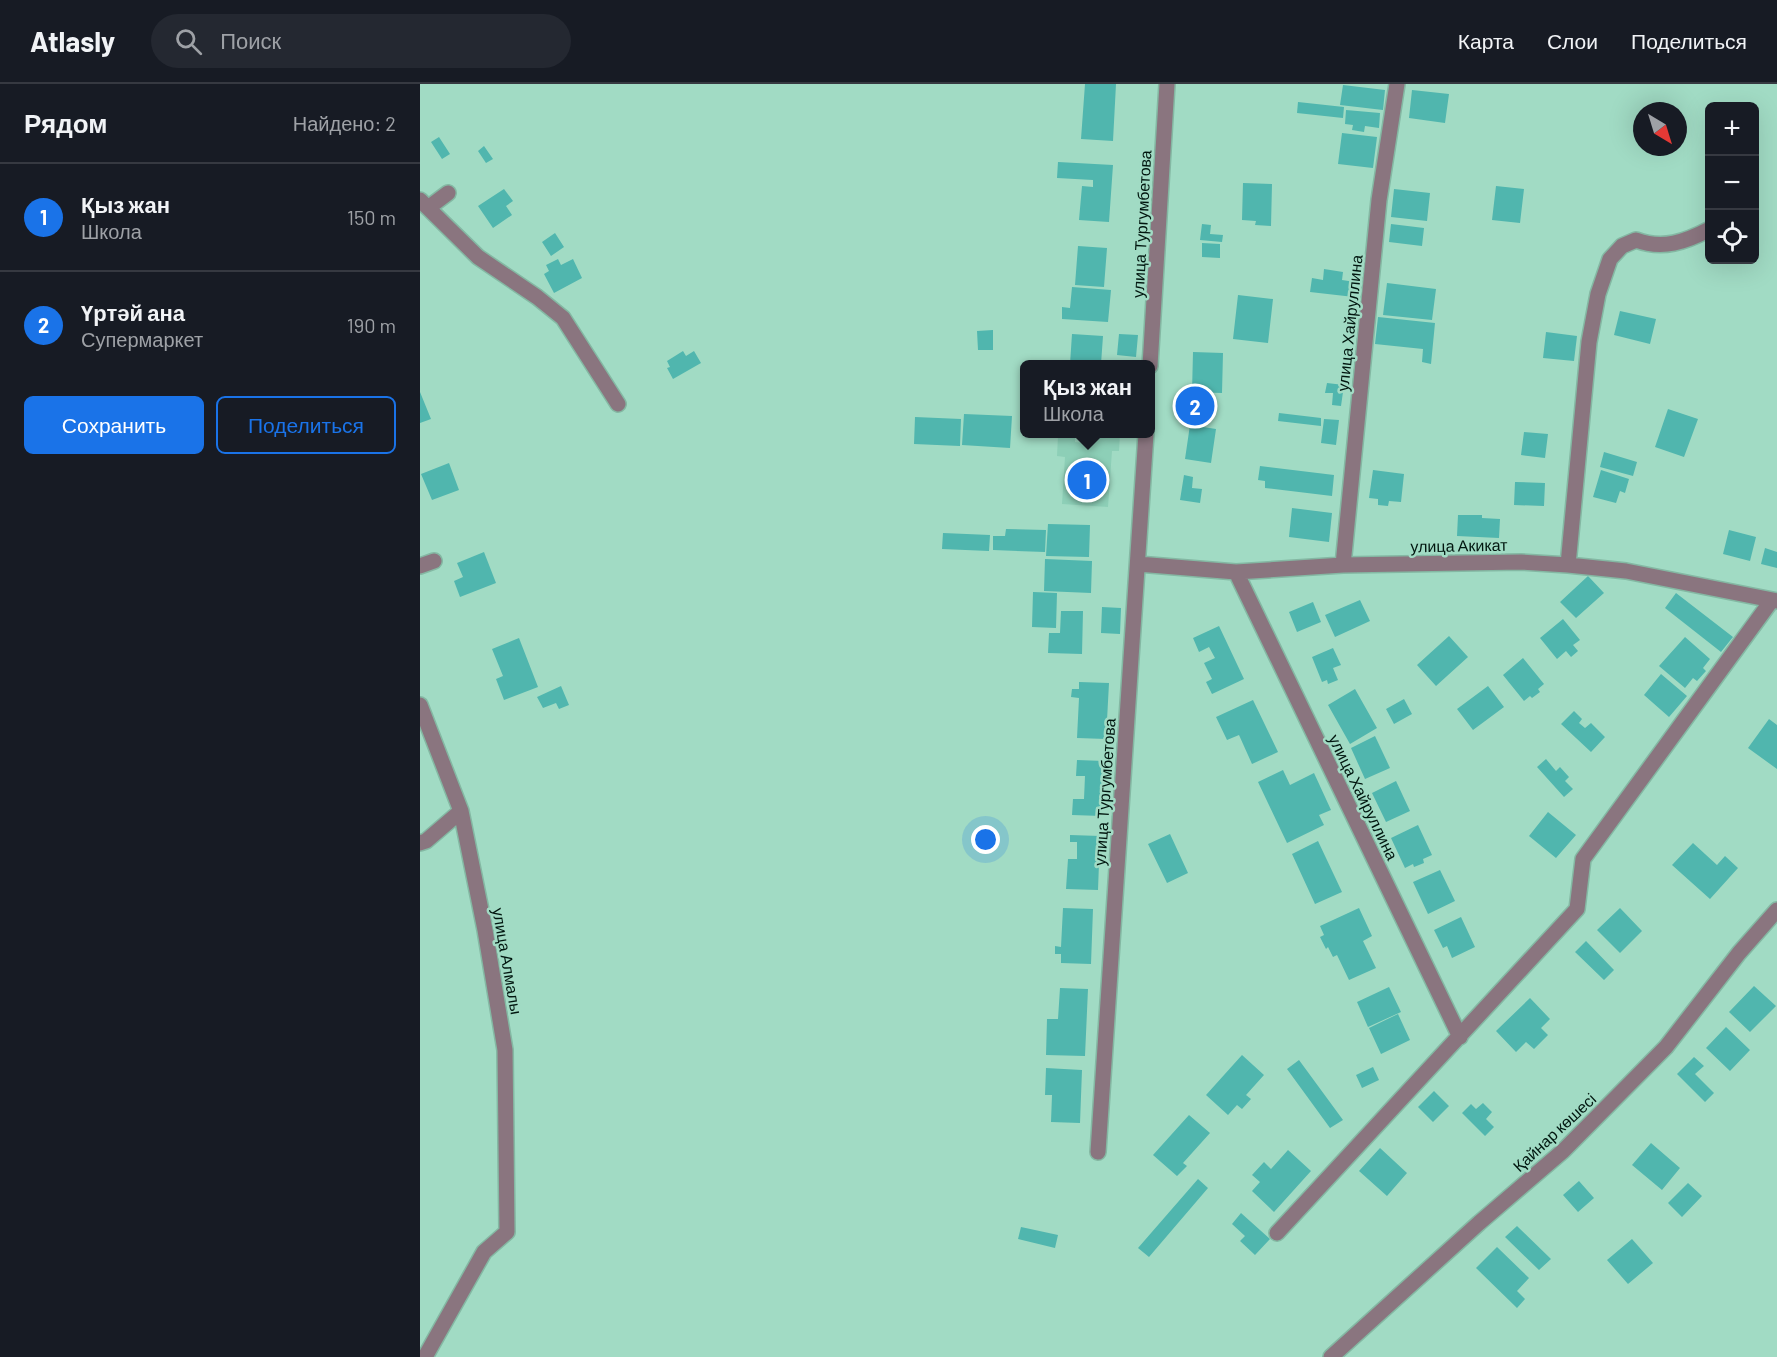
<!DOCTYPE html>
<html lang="ru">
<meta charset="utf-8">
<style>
body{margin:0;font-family:Barlow,sans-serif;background:#242831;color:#f1f3f6}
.controls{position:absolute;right:18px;top:18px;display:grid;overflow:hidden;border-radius:9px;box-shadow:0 6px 24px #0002}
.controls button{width:54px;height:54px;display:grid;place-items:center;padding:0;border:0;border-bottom:2px solid #363941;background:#171b24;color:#f1f3f6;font:30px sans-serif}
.compass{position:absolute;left:1213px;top:18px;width:54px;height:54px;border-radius:50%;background:#171b24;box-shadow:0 6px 24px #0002;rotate:142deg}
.you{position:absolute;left:566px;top:756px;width:21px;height:21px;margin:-15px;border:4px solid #fff;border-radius:50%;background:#1a73e8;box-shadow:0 0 0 9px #1a73e833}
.badge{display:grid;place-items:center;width:39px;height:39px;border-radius:50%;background:#1a73e8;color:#fff;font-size:20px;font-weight:700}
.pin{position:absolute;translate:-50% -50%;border:3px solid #fff;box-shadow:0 2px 6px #0006}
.popup{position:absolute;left:600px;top:276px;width:135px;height:78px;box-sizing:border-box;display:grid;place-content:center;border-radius:9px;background:#171b24;filter:drop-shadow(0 2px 4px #0005);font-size:20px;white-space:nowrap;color:#9ea1a6}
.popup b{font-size:22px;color:#f1f3f6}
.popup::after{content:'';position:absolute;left:50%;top:100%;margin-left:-12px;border:12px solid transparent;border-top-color:#171b24}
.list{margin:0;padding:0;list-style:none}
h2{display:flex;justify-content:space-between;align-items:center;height:78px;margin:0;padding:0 24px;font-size:26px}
h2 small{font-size:20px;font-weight:400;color:#9ea1a6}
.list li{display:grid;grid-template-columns:39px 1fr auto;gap:18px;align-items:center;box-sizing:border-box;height:108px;padding:0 24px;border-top:2px solid #363941}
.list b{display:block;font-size:22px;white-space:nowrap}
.list p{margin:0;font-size:20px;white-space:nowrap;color:#9ea1a6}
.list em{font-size:20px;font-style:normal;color:#9ea1a6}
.actions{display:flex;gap:12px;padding:18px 24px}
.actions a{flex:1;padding:14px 0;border:2px solid #1a73e8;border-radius:9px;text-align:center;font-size:21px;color:#1a73e8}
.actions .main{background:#1a73e8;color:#fff}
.icon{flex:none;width:33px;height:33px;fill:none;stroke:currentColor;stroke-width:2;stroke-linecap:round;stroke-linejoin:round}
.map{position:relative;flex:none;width:1357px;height:1273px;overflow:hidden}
header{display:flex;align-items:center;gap:36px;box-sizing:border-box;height:84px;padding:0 30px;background:#171b24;border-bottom:2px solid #363941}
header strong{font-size:28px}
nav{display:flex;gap:33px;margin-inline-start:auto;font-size:21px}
.search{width:420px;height:54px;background:#242831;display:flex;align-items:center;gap:15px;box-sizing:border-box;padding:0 21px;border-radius:33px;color:#9ea1a6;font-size:22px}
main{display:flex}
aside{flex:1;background:#171b24}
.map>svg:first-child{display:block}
.built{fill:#8dcfb7}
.building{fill:#50b6ae}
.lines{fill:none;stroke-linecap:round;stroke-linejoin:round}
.minor-casing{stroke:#84b8a3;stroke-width:18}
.minor{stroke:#8a757f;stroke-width:15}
.labels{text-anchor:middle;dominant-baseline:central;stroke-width:5;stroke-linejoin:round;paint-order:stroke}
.street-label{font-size:16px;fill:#01160f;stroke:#a1dbc4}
</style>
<header>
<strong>Atlasly</strong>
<div class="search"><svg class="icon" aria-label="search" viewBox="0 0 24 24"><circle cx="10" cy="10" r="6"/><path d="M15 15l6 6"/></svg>Поиск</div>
<nav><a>Карта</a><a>Слои</a><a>Поделиться</a></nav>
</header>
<main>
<aside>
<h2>Рядом<small>Найдено: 2</small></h2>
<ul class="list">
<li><span class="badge">1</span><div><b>Қыз жан</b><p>Школа</p></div><em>150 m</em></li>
<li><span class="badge">2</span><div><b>Үртәй ана</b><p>Супермаркет</p></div><em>190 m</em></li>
</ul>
<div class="actions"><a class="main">Сохранить</a><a>Поделиться</a></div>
</aside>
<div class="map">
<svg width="1357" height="1273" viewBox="0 0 1357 1273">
<rect width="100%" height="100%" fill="#a1dbc4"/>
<!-- built -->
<path class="built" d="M666 350H700L699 367H692L688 423 642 420 645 373 637 372 638 352 655 353V358L665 359Z"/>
<!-- building -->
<path class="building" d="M665 0H696L693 57 661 55Z
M923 1 965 6 963 26 920 21Z
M992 6 1029 10 1025 39 989 34Z
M878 18 924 23 923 34 877 29Z
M926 26 960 29 959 44 945 42 944 48 932 46 933 41 925 40Z
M922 49 957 53 953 84 918 80Z
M19 53 30 70 22 75 11 58Z
M64 62 73 75 66 79 58 67Z
M638 78 693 81 689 138 659 136 662 102 673 103V96L637 94Z
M823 99 852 100 851 142 835 141 836 137 822 136Z
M1076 102 1104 105 1100 139 1072 136Z
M84 105 93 117 86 122 92 131 73 144 58 122Z
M974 105 1010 109 1007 137 971 133Z
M782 140 791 141 790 150 803 151 802 158 780 156Z
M971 140 1004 144 1002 162 969 158Z
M135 149 144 163 131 172 122 158Z
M782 159 800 160V174L782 173Z
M658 162 687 164 684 203 655 201Z
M138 175 141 181 153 175 162 194 134 209 124 190 129 187 126 181Z
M904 185 923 188 922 196 935 198 934 213 890 208 892 194 903 196Z
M967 199 1016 205 1012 236 963 231Z
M652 203 691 206 688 238 642 235V223L650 224Z
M818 211 853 215 848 259 813 255Z
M1200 227 1236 235 1230 260 1194 251Z
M958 233 1015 239 1011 280 1002 278 1003 265 955 260Z
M573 246V266H558L557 247Z
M1126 248 1157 252 1154 277 1123 274Z
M652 250 683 252 681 280H650Z
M699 250 718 251 716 273 697 271Z
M263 267 266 272 274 267 281 279 253 295 247 284 250 283 247 277Z
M773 268 803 269 802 309 772 308Z
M907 299 924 301 921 322 912 321 913 309H905Z
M0 308 11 335 0 339Z
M769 317 794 320 793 329 768 326Z
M1248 325 1278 335 1264 373 1235 363Z
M859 329 901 334V342L858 337Z
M544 330 592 332 590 364 542 361Z
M495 333 541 335 540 362 494 360Z
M904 335 919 336 916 361 901 359Z
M770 341 796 345 791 379 765 375Z
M1104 348 1128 350 1125 374 1101 371Z
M1184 368 1217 378 1213 392 1180 383Z
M29 379 39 406 12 416 1 390Z
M840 382 914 391 912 412 845 404V397L838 396Z
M953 386 984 390 981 418 969 417 968 422 958 421V415L949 414Z
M1181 386 1209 395 1205 409 1200 407 1196 419 1173 413Z
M764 391 773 393 772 404 782 405 780 419 760 416Z
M1095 398 1125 399 1124 422 1094 421Z
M872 424 912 429 909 458 869 453Z
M1038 431H1062V434L1080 435 1079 454 1037 452Z
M628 440 670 441 669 473 626 472Z
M586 445 626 446 625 468 573 466V452H585Z
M1309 446 1336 453 1330 477 1303 470Z
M523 449 570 451 569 467 522 465Z
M1345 464 1357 468V484L1341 480Z
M64 468 76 499 40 513 34 497 43 493 37 479Z
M625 475 672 477 671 509 624 507Z
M1168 492 1184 509 1156 534 1140 518Z
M613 508 637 509 636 544 612 543Z
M1256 509 1313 553 1301 568 1245 524Z
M940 516 950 537 915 553 905 531Z
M893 518 901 538 877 548 869 528Z
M682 523 701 524 700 550 681 549Z
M641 527H663L662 570 628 569 629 549H640Z
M1143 535 1160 556 1153 561 1158 567 1151 573 1146 567 1137 575 1120 554Z
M799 542 824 595 792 610 786 598 792 595 784 579 795 574 789 563 779 568 773 554Z
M1029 552 1048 573 1016 602 997 581Z
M1265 553 1290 575 1283 584 1286 587 1277 597 1273 594 1265 604 1239 582Z
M99 554 118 603 84 616 76 595 83 592 72 565Z
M913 564 921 581 913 584 918 596 908 600 907 596 902 598 892 573Z
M1103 574 1124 600 1118 605 1120 608 1112 614 1110 612 1104 617 1083 591Z
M1241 590 1267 612 1249 633 1224 611Z
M659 598 689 599 686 655 657 654 659 614 651 613 652 605H659Z
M141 602 149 621 139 625 136 619 123 624 117 613Z
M1068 602 1084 623 1053 646 1037 625Z
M935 605 957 644 930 660 908 621Z
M984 615 992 630 974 640 966 625Z
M833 616 858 668 832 680 819 651 807 656 796 633Z
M1154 627 1162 635 1159 639 1165 644 1171 639 1185 653 1171 668 1141 640Z
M1349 635 1357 641V685L1328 664Z
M955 652 970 684 945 695 931 664Z
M1126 675 1136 687 1140 683 1149 693 1145 697 1153 705 1144 713 1117 683Z
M657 676 684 677 682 732 652 731 653 715H664L665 692H656Z
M863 686 870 701 894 689 911 726 899 731 904 741 867 759 838 698Z
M976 697 990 727 966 738 952 709Z
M1128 728 1156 751 1136 774 1109 752Z
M998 741 1012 771 1003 775 1004 779 994 783 993 780 985 784 971 754Z
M750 750 768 789 747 799 728 760Z
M650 751 680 752 678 806 646 805 648 775H657V758H650Z
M898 757 922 808 895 820 872 770Z
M1273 759 1297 781 1305 772 1318 784 1290 815 1252 781Z
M1020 786 1035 817 1008 830 993 798Z
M643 824 673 825 671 880 641 879V870H635V862L641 863Z
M939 824 952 852 943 857 956 884 929 896 917 871 913 873 908 863 906 865 900 853 904 851 900 842Z
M1200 824 1222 847 1200 869 1177 846Z
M1041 833 1055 863 1032 874 1027 862 1023 864 1014 846Z
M1166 857 1194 886 1184 896 1155 868Z
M1334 902 1356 922 1330 948 1309 928Z
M969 903 981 928 948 943 937 918Z
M640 904 668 905 665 972 626 971 627 935H638Z
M1110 914 1130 935 1121 944 1128 951 1114 965 1106 958 1096 968 1076 947Z
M978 930 990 956 961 970 949 944Z
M1306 943 1330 966 1310 987 1286 964Z
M822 971 844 991 826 1011 831 1015 822 1025 817 1021 808 1031 786 1011Z
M1274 973 1284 982 1275 990 1294 1009 1285 1018 1257 990Z
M879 976 923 1036 910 1044 867 985Z
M953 983 959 996 942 1004 936 991Z
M626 984 662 986 660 1039 631 1038 632 1011H625Z
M1014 1007 1029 1022 1013 1038 998 1023Z
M1063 1019 1072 1028 1066 1035 1074 1043 1065 1052 1042 1029 1051 1020 1056 1025Z
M769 1031 790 1049 763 1079 767 1082 757 1092 733 1071Z
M1231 1059 1260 1084 1242 1106 1212 1081Z
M960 1064 987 1089 967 1112 939 1087Z
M868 1066 891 1087 854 1128 832 1107 840 1098 832 1091 844 1078 851 1085Z
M778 1095 788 1104 729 1173 718 1164Z
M1159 1097 1174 1114 1158 1128 1143 1111Z
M1268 1099 1282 1112 1262 1133 1248 1119Z
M821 1129 850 1155 835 1171 820 1157 825 1152 812 1140Z
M1097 1142 1131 1175 1119 1186 1085 1153Z
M601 1143 638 1151 635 1164 598 1155Z
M1212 1155 1233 1179 1208 1200 1187 1176Z
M1077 1163 1109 1194 1097 1207 1105 1215 1097 1224 1056 1184Z"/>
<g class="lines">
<defs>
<path id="minor" d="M0 116 58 173 117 213 143 234 198 320
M8 124 28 109
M730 282 747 0
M718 480 816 488 923 481 1101 478 1148 481 1206 487 1357 517
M923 481 959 116 977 0
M1148 481 1169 258 1178 210 1190 175 1202 162 1216 156C1243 166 1265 158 1290 145
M0 482 14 477
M816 488 1040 953
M0 621 41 727 65 846 85 966 87 1148 64 1168 5 1273
M0 759 6 757 41 727
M678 1068 726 350
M857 1149 1157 825 1163 775 1352 516
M911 1273 1059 1139 1143 1067 1246 963 1319 869 1357 826"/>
</defs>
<!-- minor casing -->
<use href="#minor" class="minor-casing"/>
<!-- minor -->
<use href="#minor" class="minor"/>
</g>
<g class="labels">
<!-- street labels -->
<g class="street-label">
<text transform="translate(721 140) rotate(-87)">улица Тургумбетова</text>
<text transform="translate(929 239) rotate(-84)">улица Хайруллина</text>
<text transform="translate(1039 461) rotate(-1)">улица Акикат</text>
<text transform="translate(684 708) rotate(-86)">улица Тургумбетова</text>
<text transform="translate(944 713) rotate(64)">улица Хайруллина</text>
<text transform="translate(88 877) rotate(80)">улица Алмалы</text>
<text transform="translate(1134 1048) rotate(-43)">Қайнар көшесі</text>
</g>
</g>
</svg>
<div class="controls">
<button>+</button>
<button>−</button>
<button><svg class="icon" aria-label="locate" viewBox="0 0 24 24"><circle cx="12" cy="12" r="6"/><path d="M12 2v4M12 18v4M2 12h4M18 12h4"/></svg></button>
</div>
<svg class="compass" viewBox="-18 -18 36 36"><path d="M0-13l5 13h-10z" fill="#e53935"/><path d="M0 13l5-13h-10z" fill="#9ea1a6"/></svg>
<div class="you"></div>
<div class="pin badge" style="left:667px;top:396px">1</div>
<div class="popup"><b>Қыз жан</b>Школа</div>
<div class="pin badge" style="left:775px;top:322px">2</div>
</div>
</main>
